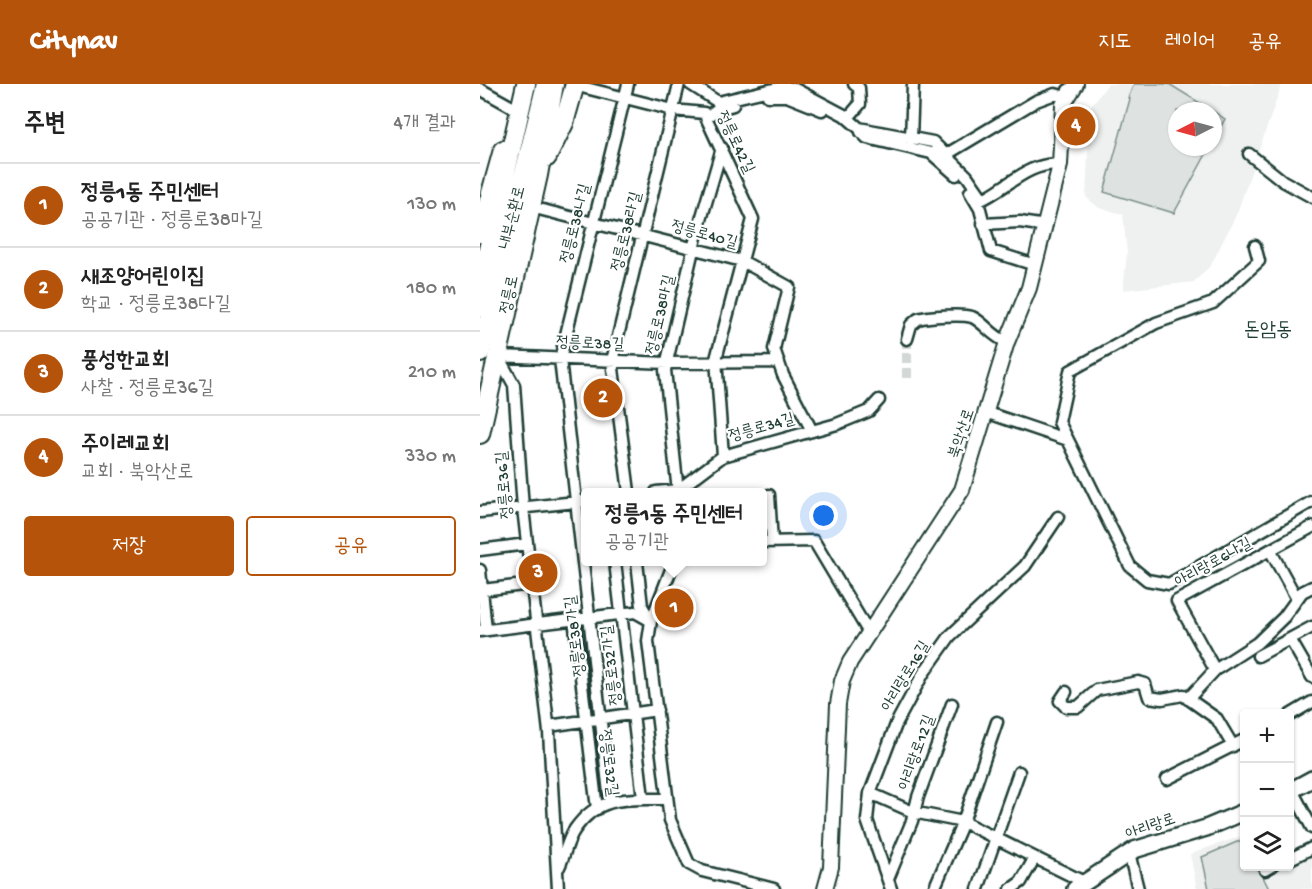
<!DOCTYPE html>
<html lang="ko">
<meta charset="utf-8">
<style>
body{margin:0;font-family:"Gochi Hand","Poor Story",sans-serif;background:#f2f2f2;color:#222}
.controls{position:absolute;right:18px;bottom:18px;display:grid;overflow:hidden;border-radius:6px;box-shadow:0 2px 4px #0004}
.controls button{width:54px;height:54px;display:grid;place-items:center;padding:0;border:0;border-bottom:2px solid #e0e0e0;background:#fff;color:#222;font:30px sans-serif}
.compass{position:absolute;left:688px;top:18px;width:54px;height:54px;border-radius:50%;background:#fff;box-shadow:0 2px 4px #0004;rotate:264deg}
.you{position:absolute;left:344px;top:432px;width:21px;height:21px;margin:-15px;border:4px solid #fff;border-radius:50%;background:#1a73e8;box-shadow:0 0 0 9px #1a73e833}
.badge{display:grid;place-items:center;width:39px;height:39px;border-radius:50%;background:#b45309;color:#fff;font-size:20px;font-weight:700}
.pin{position:absolute;translate:-50% -50%;border:3px solid #fff;box-shadow:0 2px 6px #0006}
.popup{position:absolute;left:101px;top:404px;width:186px;height:78px;box-sizing:border-box;display:grid;place-content:center;border-radius:6px;background:#fff;filter:drop-shadow(0 2px 4px #0005);font-size:20px;white-space:nowrap;color:#767676}
.popup b{font-size:22px;color:#222}
.popup::after{content:'';position:absolute;left:50%;top:100%;margin-left:-12px;border:12px solid transparent;border-top-color:#fff}
.list{margin:0;padding:0;list-style:none}
h2{display:flex;justify-content:space-between;align-items:center;height:78px;margin:0;padding:0 24px;font-size:26px}
h2 small{font-size:20px;font-weight:400;color:#767676}
.list li{display:grid;grid-template-columns:39px 1fr auto;gap:18px;align-items:center;box-sizing:border-box;height:84px;padding:0 24px;border-top:2px solid #e0e0e0}
.list b{display:block;font-size:22px;white-space:nowrap}
.list p{margin:0;font-size:20px;white-space:nowrap;color:#767676}
.list em{font-size:20px;font-style:normal;color:#767676}
.actions{display:flex;gap:12px;padding:18px 24px}
.actions a{flex:1;padding:14px 0;border:2px solid #b45309;border-radius:6px;text-align:center;font-size:21px;color:#b45309}
.actions .main{background:#b45309;color:#fff}
.icon{flex:none;width:33px;height:33px;fill:none;stroke:currentColor;stroke-width:2;stroke-linecap:round;stroke-linejoin:round}
.map{position:relative;flex:none;width:832px;height:805px;overflow:hidden}
header{display:flex;align-items:center;gap:36px;box-sizing:border-box;height:84px;padding:0 30px;background:#b45309;color:#fff}
header strong{font-size:28px}
nav{display:flex;gap:33px;margin-inline-start:auto;font-size:21px}
main{display:flex}
aside{flex:1;background:#fff}
.map>svg:first-child{display:block}
.built{fill:#eef1f0;fill-rule:evenodd}
.green{fill:#dee3e2;stroke:#7e908b;stroke-width:1.5}
.lines{fill:none;stroke-linecap:round;stroke-linejoin:round}
.minor-tunnel{stroke:#d2d8d6;stroke-width:10;stroke-dasharray:10 5;stroke-linecap:butt}
.minor-casing{stroke:#1f3d34;stroke-width:15}
.tertiary-casing{stroke:#1f3d34;stroke-width:18}
.secondary-casing{stroke:#1f3d34;stroke-width:20}
.primary-casing{stroke:#1f3d34;stroke-width:22}
.trunk-casing{stroke:#1f3d34;stroke-width:22}
.minor{stroke:#fff;stroke-width:10}
.tertiary{stroke:#fff;stroke-width:14}
.secondary{stroke:#fff;stroke-width:15}
.primary{stroke:#fff;stroke-width:18}
.trunk{stroke:#fff;stroke-width:18}
.labels{text-anchor:middle;dominant-baseline:central;stroke-width:4.5;stroke-linejoin:round;paint-order:stroke}
.street-label{font-size:16px;fill:#1f3d34;stroke:#fff}
.quarter-label{font-size:20px;fill:#1f3d34;stroke:#fff}
</style>
<header>
<strong>Citynav</strong>
<nav><a>지도</a><a>레이어</a><a>공유</a></nav>
</header>
<main>
<aside>
<h2>주변<small>4개 결과</small></h2>
<ul class="list">
<li><span class="badge">1</span><div><b>정릉1동 주민센터</b><p>공공기관 · 정릉로38마길</p></div><em>130 m</em></li>
<li><span class="badge">2</span><div><b>새조양어린이집</b><p>학교 · 정릉로38다길</p></div><em>180 m</em></li>
<li><span class="badge">3</span><div><b>풍성한교회</b><p>사찰 · 정릉로36길</p></div><em>210 m</em></li>
<li><span class="badge">4</span><div><b>주이레교회</b><p>교회 · 북악산로</p></div><em>330 m</em></li>
</ul>
<div class="actions"><a class="main">저장</a><a>공유</a></div>
</aside>
<div class="map">
<svg width="832" height="805" viewBox="0 0 832 805">
<rect width="100%" height="100%" fill="#fff"/>
<filter id="ink" filterUnits="userSpaceOnUse"><feTurbulence type="fractalNoise" baseFrequency=".0167" numOctaves="2"/><feDisplacementMap in="SourceGraphic" scale="12" xChannelSelector="R" yChannelSelector="G"/><feConvolveMatrix kernelMatrix="1 2 1 2 8 2 1 2 1" color-interpolation-filters="sRGB"/></filter>
<g filter="url(#ink)">
<!-- built -->
<path class="built" d="M628 0H802L757 129 731 181 714 198 643 206 647 170 643 130 619 124 606 113 610 23ZM697 27H733V63H697Z
M764 751V782H810V774L813 780 832 771V805H717L710 770Z"/>
<!-- green -->
<path class="green" d="M654 0H689L733 27H697V63H730L694 129 624 108 650 15 648 14Z
M733 27 745 35 733 57Z
M764 755V782L778 783 789 805H729L722 773Z"/>
<g class="lines">
<!-- minor-tunnel -->
<path class="minor-tunnel" d="M427 294V255"/>
<defs>
<path id="minor" d="M210 0 238 18 302 3 313 4 364 31 379 44 453 58 487 92 503 115C526 104 552 76 580 81
M94 1 193 26 224 29 273 135 236 275 243 372
M0 5 34 24
M288 12H307L342 26
M227 33 236 26 253 21
M368 34 380 20 379 4 374 0
M381 48 387 54 451 69 476 91
M431 55 433 0
M769 70 803 97 832 113
M462 73 556 17 575 10 586 13 588 6
M490 108 500 125 511 167 555 181
M51 123 262 177 309 203 294 265 303 291 332 347
M503 140 540 138 566 142
M427 255 431 241 438 235C448 232 483 230 492 233 504 238 511 252 527 258
M18 272 34 301 43 424 69 648 78 805
M18 272 187 279 299 278
M508 329 588 356 650 482 667 496 689 500 831 418
M588 356 579 338 590 287 676 239 733 219 779 177 775 162
M149 408 132 277 199 0
M176 408 198 406 243 372 357 340 389 327 399 316
M198 408 185 286 216 153 242 64
M289 411 292 458
M0 428 106 417
M282 458 334 457 389 549
M0 466 47 460
M790 466 817 515
M135 478 163 714
M157 478 162 522 171 537
M194 478 171 537 168 557 190 736 209 780 222 787 294 805
M0 486 6 546
M2 506 52 500
M94 535 117 725
M0 547 155 528 171 537
M810 555 832 593
M778 572 832 543
M735 586 697 517 832 443
M586 608 580 617 586 623H598L617 606 658 598 665 600 669 613 682 615 703 611 737 635 753 662
M708 615 735 586 777 559 804 533 822 508 832 503
M810 631 832 618
M69 642 177 626
M687 695 764 656
M810 702 832 744
M390 709 433 728 483 738 604 798
M130 718 80 275 148 0
M649 769 658 805
M810 775 832 764
M79 783C85 771 87 756 95 745 120 709 151 716 187 715
M785 786 792 782
M408 795 432 737 438 713 472 620
M411 805 387 736 390 709 417 638 443 590 470 552 545 482 578 433
M454 805 483 738 517 638
M498 805 539 688
M531 805 541 798 554 775"/>
<path id="tertiary" d="M345 805 351 783 358 620 362 597 370 578 482 406 527 258 549 204 580 81 583 21 596 0"/>
<path id="secondary" d="M810 707 832 695
M595 805 654 766 726 744 764 728"/>
<path id="primary" d="M67 73 84 39 95 0
M0 149 23 66
M0 223 9 186
M0 350 58 91 74 0"/>
<path id="trunk" d="M0 201 46 0
M0 269 66 0"/>
</defs>
<!-- minor casing -->
<use href="#minor" class="minor-casing"/>
<!-- tertiary casing -->
<use href="#tertiary" class="tertiary-casing"/>
<!-- secondary casing -->
<use href="#secondary" class="secondary-casing"/>
<!-- primary casing -->
<use href="#primary" class="primary-casing"/>
<!-- trunk casing -->
<use href="#trunk" class="trunk-casing"/>
<!-- minor -->
<use href="#minor" class="minor"/>
<!-- tertiary -->
<use href="#tertiary" class="tertiary"/>
<!-- secondary -->
<use href="#secondary" class="secondary"/>
<!-- primary -->
<use href="#primary" class="primary"/>
<!-- trunk -->
<use href="#trunk" class="trunk"/>
</g>
</g>
<g class="labels">
<!-- street labels -->
<g class="street-label">
<text transform="translate(254 59) rotate(64)">정릉로42길</text>
<text transform="translate(34 134) rotate(-76)">내부순환로</text>
<text transform="translate(97 140) rotate(-76)">정릉로38나길</text>
<text transform="translate(148 148) rotate(-76)">정릉로38라길</text>
<text transform="translate(224 152) rotate(15)">정릉로40길</text>
<text transform="translate(31 211) rotate(-78)">정릉로</text>
<text transform="translate(182 231) rotate(-77)">정릉로38마길</text>
<text transform="translate(110 261) rotate(2)">정릉로38길</text>
<text transform="translate(282 345) rotate(-16)">정릉로34길</text>
<text transform="translate(483 350) rotate(-71)">북악산로</text>
<text transform="translate(26 401) rotate(-95)">정릉로36길</text>
<text transform="translate(734 480) rotate(-29)">아리랑로6나길</text>
<text transform="translate(97 552) rotate(-97)">정릉로38가길</text>
<text transform="translate(133 581) rotate(-97)">정릉로32가길</text>
<text transform="translate(427 593) rotate(-59)">아리랑로16길</text>
<text transform="translate(438 669) rotate(-70)">아리랑로12길</text>
<text transform="translate(127 679) rotate(83)">정릉로32길</text>
<text transform="translate(671 744) rotate(-19)">아리랑로</text>
</g>
<!-- quarter labels -->
<g class="quarter-label">
<text x="788" y="247">돈암동</text>
</g>
</g>
</svg>
<div class="controls">
<button>+</button>
<button>−</button>
<button><svg class="icon" aria-label="layers" viewBox="0 0 24 24"><path d="M12 4l9 5-9 5-9-5zM3 14l9 5 9-5"/></svg></button>
</div>
<svg class="compass" viewBox="-18 -18 36 36"><path d="M0-13l5 13h-10z" fill="#e53935"/><path d="M0 13l5-13h-10z" fill="#767676"/></svg>
<div class="you"></div>
<div class="pin badge" style="left:194px;top:524px">1</div>
<div class="popup"><b>정릉1동 주민센터</b>공공기관</div>
<div class="pin badge" style="left:123px;top:314px">2</div>
<div class="pin badge" style="left:58px;top:489px">3</div>
<div class="pin badge" style="left:596px;top:42px">4</div>
</div>
</main>
